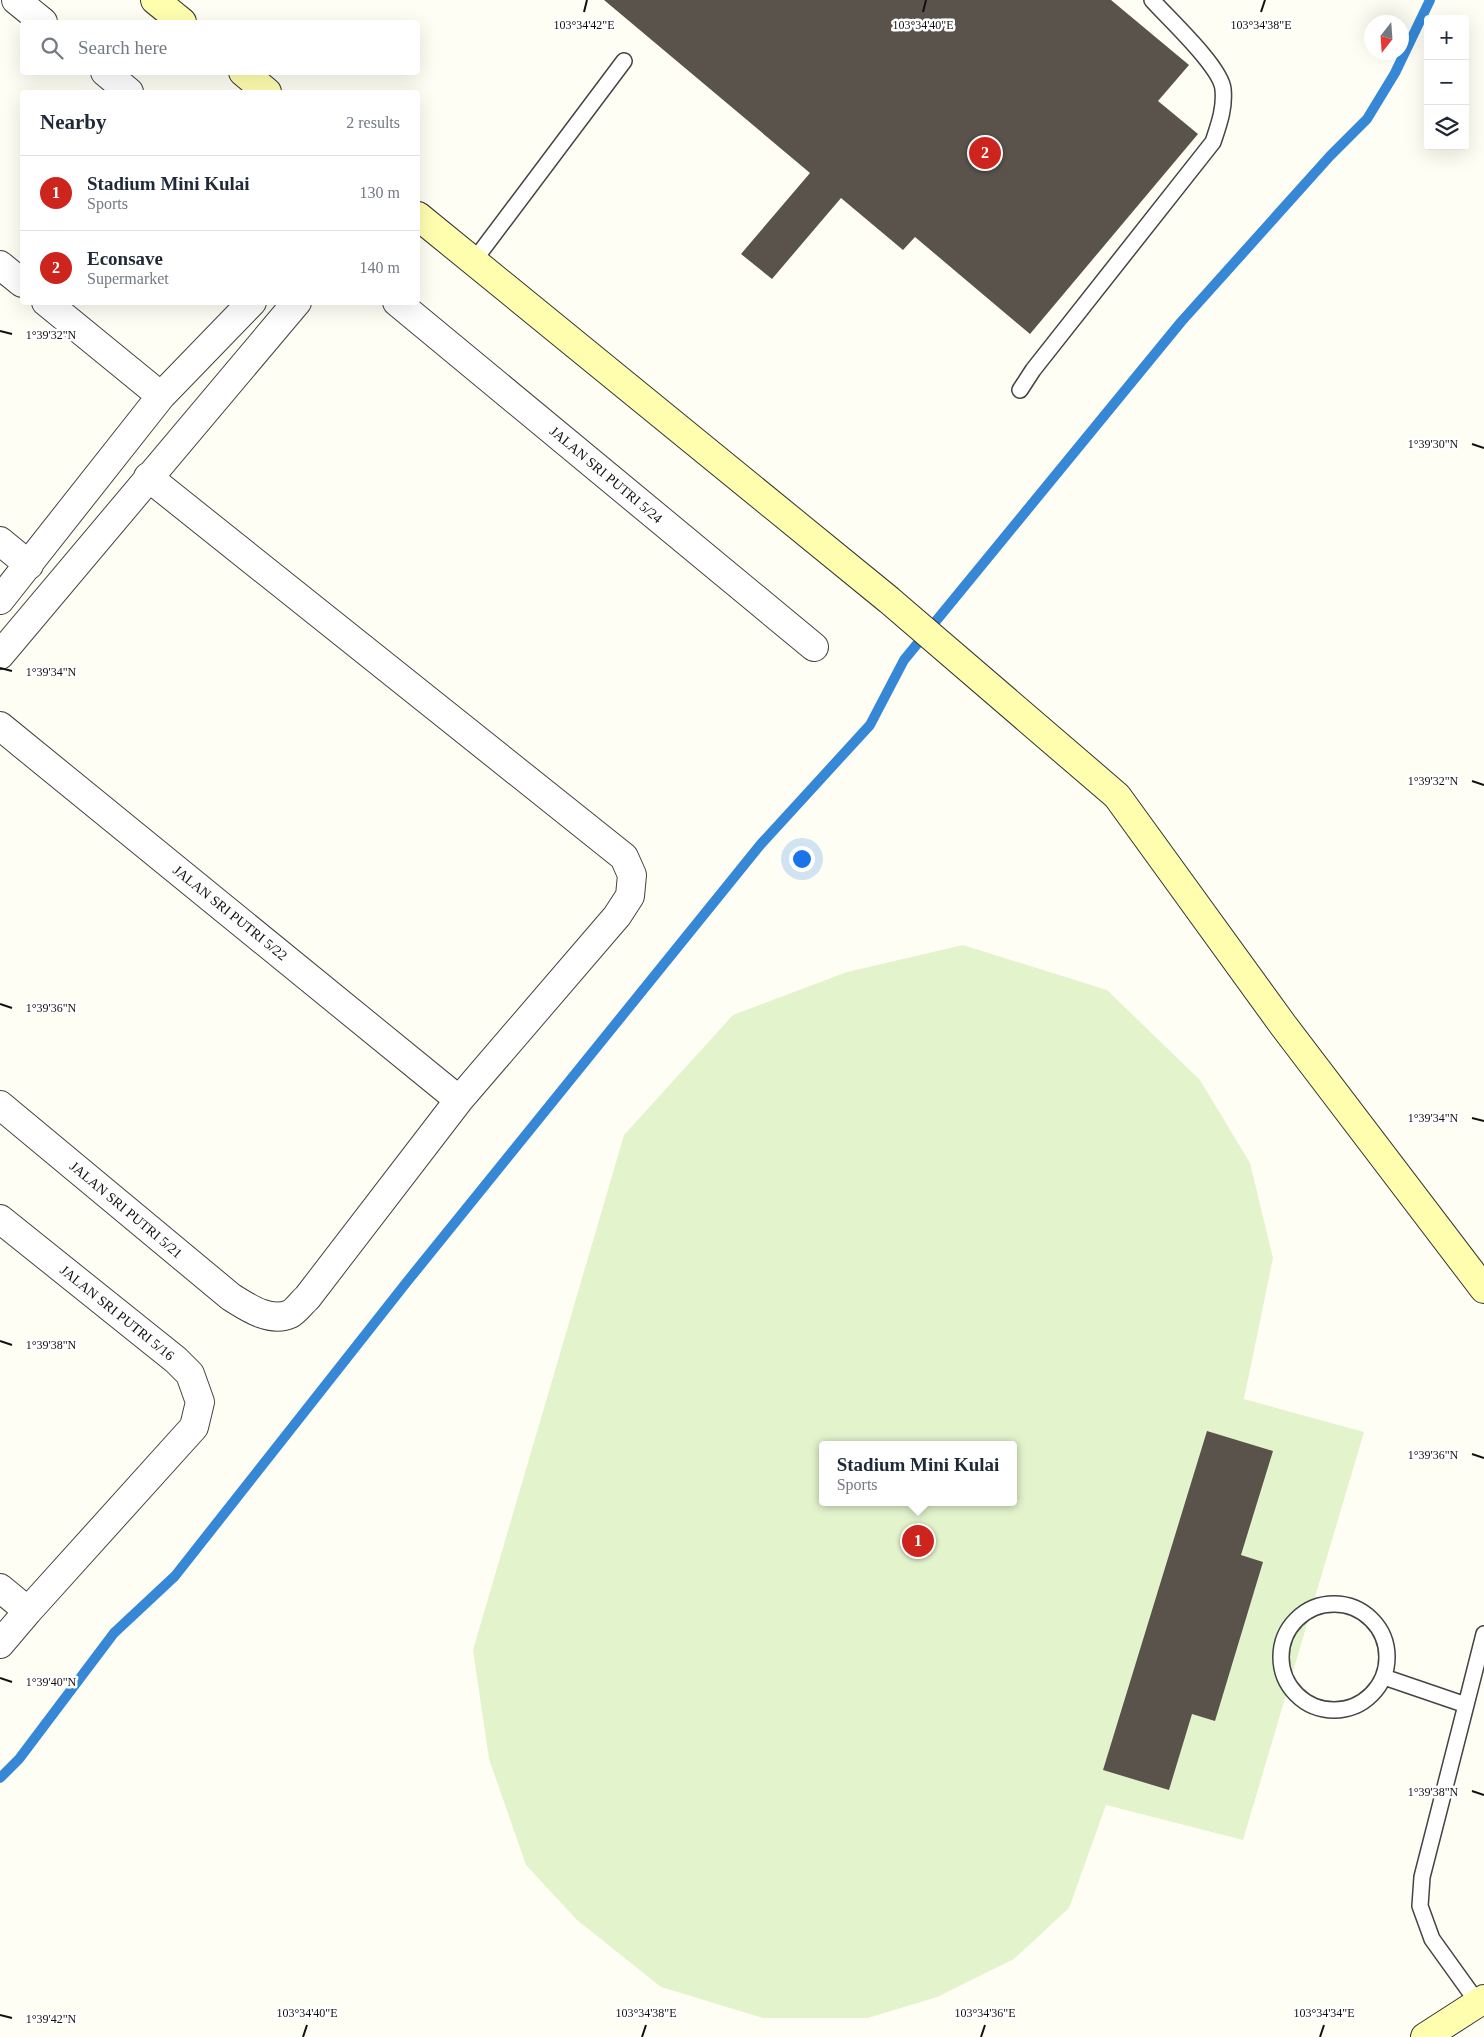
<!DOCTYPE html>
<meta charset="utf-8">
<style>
body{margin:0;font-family:Georgia,serif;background:#f2f2f3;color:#1f2937}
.controls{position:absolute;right:15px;top:15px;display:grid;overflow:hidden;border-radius:5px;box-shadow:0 5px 20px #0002}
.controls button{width:45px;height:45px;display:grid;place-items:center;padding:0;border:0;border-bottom:1px solid #e0e1e3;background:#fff;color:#1f2937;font:25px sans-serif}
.compass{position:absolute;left:1364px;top:15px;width:45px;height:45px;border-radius:50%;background:#fff;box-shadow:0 5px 20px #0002;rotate:197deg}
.you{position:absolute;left:801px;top:858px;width:18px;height:18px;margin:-12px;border:4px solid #fff;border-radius:50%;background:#1a73e8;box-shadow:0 0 0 8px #1a73e833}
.badge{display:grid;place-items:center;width:32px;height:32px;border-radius:50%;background:#cd251d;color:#fff;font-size:16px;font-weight:700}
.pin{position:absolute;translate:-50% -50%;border:2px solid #fff;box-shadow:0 1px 5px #0006}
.popup{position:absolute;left:819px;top:1441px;width:198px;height:65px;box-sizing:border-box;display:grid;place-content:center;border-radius:5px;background:#fff;filter:drop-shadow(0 1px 4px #0005);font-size:16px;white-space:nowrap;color:#747a83}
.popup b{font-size:19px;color:#1f2937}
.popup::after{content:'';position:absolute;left:50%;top:100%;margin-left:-10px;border:10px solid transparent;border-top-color:#fff}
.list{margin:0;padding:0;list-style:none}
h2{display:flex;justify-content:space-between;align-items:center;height:65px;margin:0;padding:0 20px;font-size:21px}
h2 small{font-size:16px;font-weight:400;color:#747a83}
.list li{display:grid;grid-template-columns:32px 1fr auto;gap:15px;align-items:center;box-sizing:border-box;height:75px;padding:0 20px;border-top:1px solid #e0e1e3}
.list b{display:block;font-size:19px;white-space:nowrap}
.list p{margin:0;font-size:16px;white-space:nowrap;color:#747a83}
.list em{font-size:16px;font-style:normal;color:#747a83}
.icon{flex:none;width:28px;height:28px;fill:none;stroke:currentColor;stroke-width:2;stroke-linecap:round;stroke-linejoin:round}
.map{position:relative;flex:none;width:1484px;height:2037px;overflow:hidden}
.search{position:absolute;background:#fff;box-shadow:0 5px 20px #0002;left:20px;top:20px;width:400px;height:55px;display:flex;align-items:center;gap:12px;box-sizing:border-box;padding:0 18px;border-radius:5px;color:#747a83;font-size:19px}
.panel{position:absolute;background:#fff;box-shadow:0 5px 20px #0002;left:20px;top:90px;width:400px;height:215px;border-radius:5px}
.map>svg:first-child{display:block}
.pitch{fill:#e3f4cd;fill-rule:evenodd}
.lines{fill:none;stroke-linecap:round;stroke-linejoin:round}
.stream{stroke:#3688d7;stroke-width:10}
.building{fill:#5a534c}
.lane-casing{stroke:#444;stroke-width:18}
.street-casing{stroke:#444;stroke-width:30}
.secondary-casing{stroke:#333;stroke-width:30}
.lane{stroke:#fff;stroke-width:15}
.street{stroke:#fff;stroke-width:28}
.secondary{stroke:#fffeaf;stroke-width:28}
.ticks{fill:none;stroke:#111;stroke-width:2}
.labels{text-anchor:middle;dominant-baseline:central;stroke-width:5;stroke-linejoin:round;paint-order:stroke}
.street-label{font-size:14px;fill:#111;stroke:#fff}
.ticks-label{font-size:12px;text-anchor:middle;fill:#111;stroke:#fff;stroke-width:5;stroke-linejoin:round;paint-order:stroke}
</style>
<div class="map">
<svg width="1484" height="2037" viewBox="0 0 1484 2037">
<rect width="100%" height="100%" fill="#fffef4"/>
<!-- pitch -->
<path class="pitch" d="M963 945 1107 990 1200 1080 1250 1163 1273 1258 1244 1399 1364 1432 1243 1840 1106 1805 1069 1908 1014 1959 937 1997 868 2018H763L661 1987 577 1920 526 1865 489 1759 473 1650 624 1135 733 1015 847 972ZM823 1445H1013V1502H823Z"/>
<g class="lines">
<!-- stream -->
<path class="stream" d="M0 1778 19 1759 114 1633 175 1576 406 1283 761 844 870 725 904 660 1181 322 1330 156 1367 119 1395 73 1430 0"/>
</g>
<!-- building -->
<path class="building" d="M604 0H1111L1189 65 1158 101 1198 134 1030 334 915 237 903 250 841 198 772 279 741 254 810 173Z
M1207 1431 1273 1451 1241 1555 1263 1562 1215 1721 1192 1714 1169 1790 1103 1770Z"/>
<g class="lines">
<defs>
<path id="lane" d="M473 262 624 61
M1020 390 1033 370 1213 142C1219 124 1225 108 1223 89 1221 67 1168 18 1152 0
M1281 1657a53 53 0 1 1 106 0a53 53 0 1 1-106 0Z
M1384 1677 1466 1705 1422 1877 1420 1906 1432 1939 1478 2003
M1466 1705 1484 1634"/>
<path id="street" d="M16 0 43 22
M105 72 129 92
M0 265 22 283
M46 302 161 396
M397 302 814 647
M0 541 29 565
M0 600 161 396 252 302
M0 655 297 302
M0 726 459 1100
M0 1105 231 1297C247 1307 270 1323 290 1314 296 1311 302 1302 307 1298L459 1100 617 916 630 896 632 875 624 857 148 477
M0 1219 176 1360 190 1374 200 1402 194 1427 28 1611 0 1644
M0 1588 28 1611"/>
<path id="secondary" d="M155 0 182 22
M243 72 267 92
M418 216 889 600 1117 796 1283 1025 1484 1289
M1425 2037 1484 1999"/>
</defs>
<!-- lane casing -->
<use href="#lane" class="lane-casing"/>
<!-- street casing -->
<use href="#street" class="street-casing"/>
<!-- secondary casing -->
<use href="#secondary" class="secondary-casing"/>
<!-- lane -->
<use href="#lane" class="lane"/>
<!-- street -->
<use href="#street" class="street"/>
<!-- secondary -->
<use href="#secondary" class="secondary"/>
</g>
<!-- ticks -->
<path class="ticks" d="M584 12 587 0M923 12 926 0M1261 12 1265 0M0 331 12 334M1472 444 1484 448M0 668 12 671M1472 781 1484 785M0 1004 12 1008M1472 1118 1484 1121M0 1341 12 1345M1472 1454 1484 1458M0 1678 12 1682M1472 1791 1484 1795M0 2015 12 2018M303 2037 307 2025M642 2037 646 2025M981 2037 985 2025M1320 2037 1324 2025"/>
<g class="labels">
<!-- street labels -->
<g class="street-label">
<text transform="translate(606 475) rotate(40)">JALAN SRI PUTRI 5/24</text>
<text transform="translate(230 913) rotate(39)">JALAN SRI PUTRI 5/22</text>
<text transform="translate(126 1210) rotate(40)">JALAN SRI PUTRI 5/21</text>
<text transform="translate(117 1313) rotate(39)">JALAN SRI PUTRI 5/16</text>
</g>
</g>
<g class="ticks-label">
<text x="584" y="29">103°34'42"E</text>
<text x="923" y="29">103°34'40"E</text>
<text x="1261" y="29">103°34'38"E</text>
<text x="51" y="339">1°39'32"N</text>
<text x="1433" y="448">1°39'30"N</text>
<text x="51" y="676">1°39'34"N</text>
<text x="1433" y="785">1°39'32"N</text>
<text x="51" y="1012">1°39'36"N</text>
<text x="1433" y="1122">1°39'34"N</text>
<text x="51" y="1349">1°39'38"N</text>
<text x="1433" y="1459">1°39'36"N</text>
<text x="51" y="1686">1°39'40"N</text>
<text x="1433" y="1796">1°39'38"N</text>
<text x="307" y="2017">103°34'40"E</text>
<text x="646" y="2017">103°34'38"E</text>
<text x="985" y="2017">103°34'36"E</text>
<text x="1324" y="2017">103°34'34"E</text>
<text x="51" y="2023">1°39'42"N</text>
</g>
</svg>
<div class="controls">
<button>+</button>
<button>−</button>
<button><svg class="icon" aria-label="layers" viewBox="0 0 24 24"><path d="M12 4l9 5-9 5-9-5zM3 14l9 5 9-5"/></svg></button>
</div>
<svg class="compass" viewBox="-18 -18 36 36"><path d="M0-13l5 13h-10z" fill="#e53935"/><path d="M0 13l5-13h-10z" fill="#747a83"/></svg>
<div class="you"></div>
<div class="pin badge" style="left:918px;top:1541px">1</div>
<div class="popup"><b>Stadium Mini Kulai</b>Sports</div>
<div class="pin badge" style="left:985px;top:153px">2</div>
<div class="search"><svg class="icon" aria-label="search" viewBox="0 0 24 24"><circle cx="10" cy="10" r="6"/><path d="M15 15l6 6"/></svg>Search here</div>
<section class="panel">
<h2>Nearby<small>2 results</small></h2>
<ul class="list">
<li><span class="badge">1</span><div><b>Stadium Mini Kulai</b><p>Sports</p></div><em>130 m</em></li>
<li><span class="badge">2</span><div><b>Econsave</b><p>Supermarket</p></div><em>140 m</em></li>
</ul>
</section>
</div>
